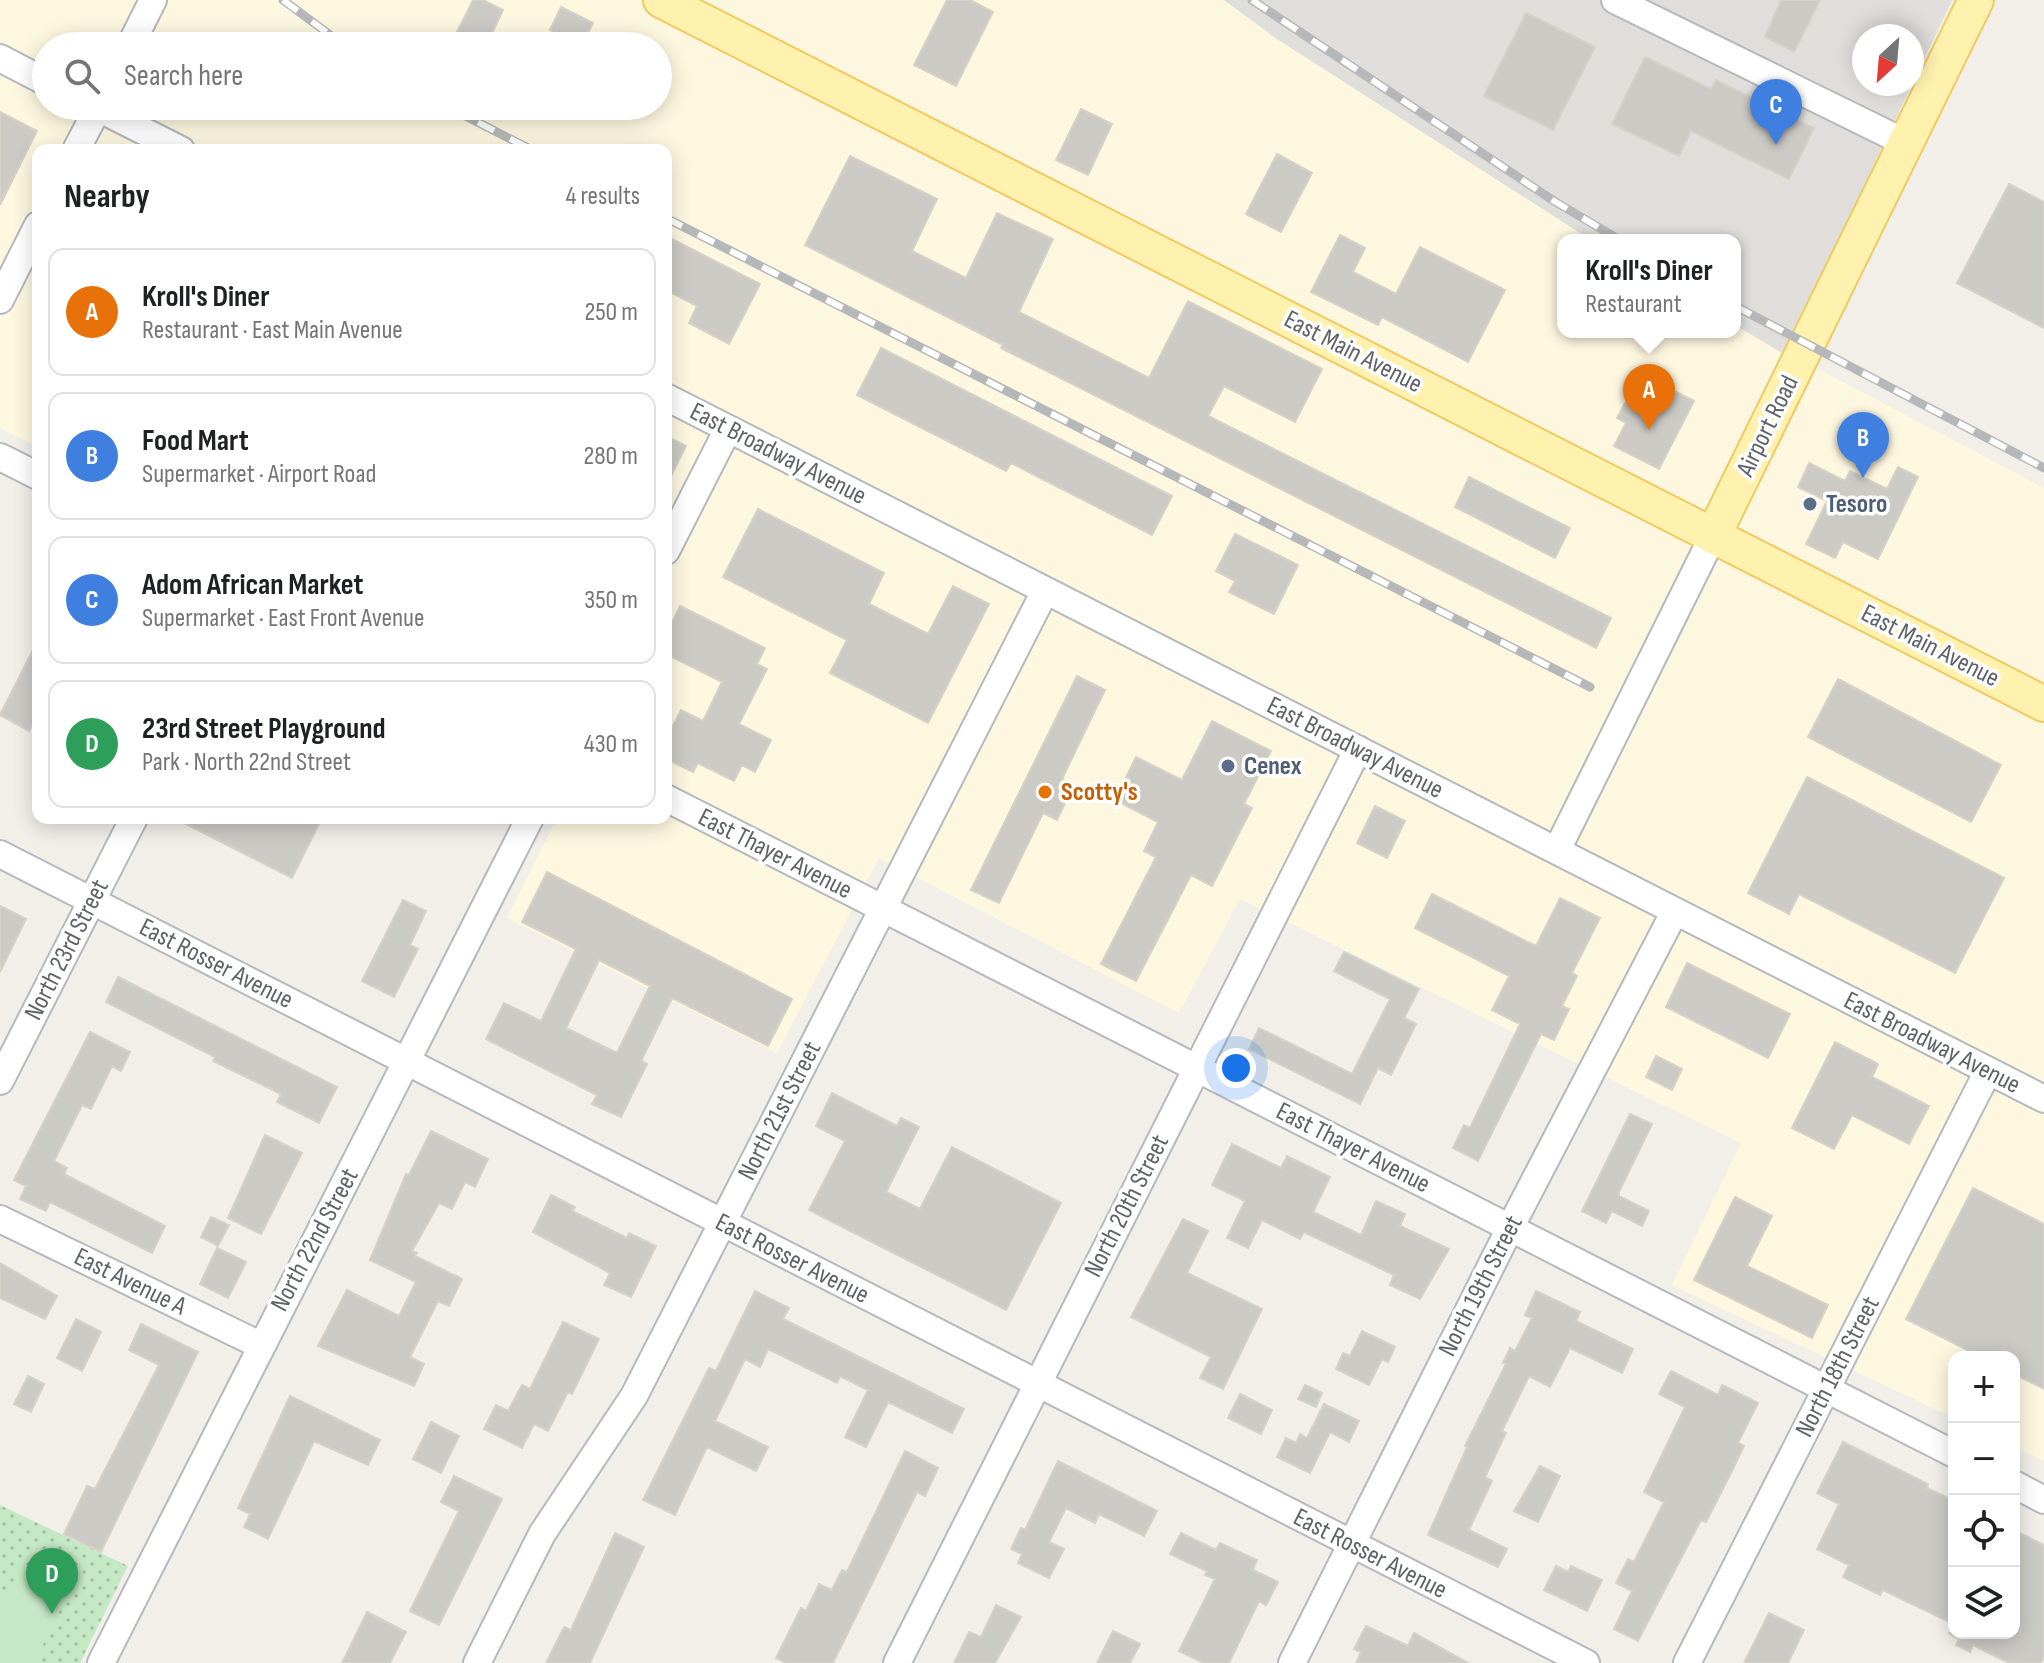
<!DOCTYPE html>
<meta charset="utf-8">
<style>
body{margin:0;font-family:"Sofia Sans Condensed",sans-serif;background:#f6f6f6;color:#202124}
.controls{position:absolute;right:24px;bottom:24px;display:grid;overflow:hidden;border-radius:16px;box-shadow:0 4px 20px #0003}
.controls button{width:72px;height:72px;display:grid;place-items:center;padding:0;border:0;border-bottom:2px solid #e0e0e0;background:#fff;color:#202124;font:40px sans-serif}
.compass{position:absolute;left:1852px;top:24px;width:72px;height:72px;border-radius:50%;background:#fff;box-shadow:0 4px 20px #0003;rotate:206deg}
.you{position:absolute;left:1236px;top:1068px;width:28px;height:28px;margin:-20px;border:6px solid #fff;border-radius:50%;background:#1a73e8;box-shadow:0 0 0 12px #1a73e833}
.badge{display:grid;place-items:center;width:52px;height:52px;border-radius:50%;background:#ea4335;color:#fff;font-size:26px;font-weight:700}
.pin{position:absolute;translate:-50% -66px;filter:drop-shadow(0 2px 4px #0008)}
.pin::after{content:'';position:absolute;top:42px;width:28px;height:24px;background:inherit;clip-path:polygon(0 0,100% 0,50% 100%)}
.popup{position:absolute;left:1557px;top:234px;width:184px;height:104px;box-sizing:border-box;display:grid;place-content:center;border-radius:16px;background:#fff;filter:drop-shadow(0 2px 6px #0005);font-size:26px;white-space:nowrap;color:#757577}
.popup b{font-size:30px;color:#202124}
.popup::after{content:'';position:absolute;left:50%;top:100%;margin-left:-16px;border:16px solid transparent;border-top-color:#fff}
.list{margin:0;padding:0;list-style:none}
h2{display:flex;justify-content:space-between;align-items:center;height:104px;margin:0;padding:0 32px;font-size:34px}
h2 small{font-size:26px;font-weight:400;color:#757577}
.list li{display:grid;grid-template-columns:52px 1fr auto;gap:24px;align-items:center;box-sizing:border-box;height:128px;margin:0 16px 16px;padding:0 16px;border:2px solid #e0e0e0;border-radius:16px}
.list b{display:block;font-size:30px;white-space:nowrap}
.list p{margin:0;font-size:26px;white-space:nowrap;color:#757577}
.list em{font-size:26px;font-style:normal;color:#757577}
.icon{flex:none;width:44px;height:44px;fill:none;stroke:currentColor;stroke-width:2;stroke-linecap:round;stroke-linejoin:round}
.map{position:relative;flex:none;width:2044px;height:1663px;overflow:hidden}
.search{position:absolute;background:#fff;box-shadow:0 4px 20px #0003;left:32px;top:32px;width:640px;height:88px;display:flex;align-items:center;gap:20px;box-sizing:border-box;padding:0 28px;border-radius:44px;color:#757577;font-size:30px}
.panel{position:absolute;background:#fff;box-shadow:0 4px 20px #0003;left:32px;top:144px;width:640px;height:680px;border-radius:16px}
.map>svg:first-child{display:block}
.commercial{fill:#fef7e0;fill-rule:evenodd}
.industrial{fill:#e0deda;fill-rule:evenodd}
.grass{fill:url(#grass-dots)}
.garden{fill:#c5e8c5}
.building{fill:#cccac5;stroke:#d6d1c6;stroke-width:2;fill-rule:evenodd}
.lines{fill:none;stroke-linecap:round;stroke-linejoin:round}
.minor-casing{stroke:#b5b8bc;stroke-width:30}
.major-casing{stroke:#f2c960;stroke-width:38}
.minor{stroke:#fff;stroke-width:26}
.major{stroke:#fff2af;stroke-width:34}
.rail-casing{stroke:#b6b7b8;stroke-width:9}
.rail{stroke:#fff;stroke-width:6;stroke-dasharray:18;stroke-linecap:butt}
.service-dot{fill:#5c6f8a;stroke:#fff;stroke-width:3}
.food-dot{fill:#e8710a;stroke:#fff;stroke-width:3}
.labels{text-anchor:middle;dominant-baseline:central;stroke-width:7;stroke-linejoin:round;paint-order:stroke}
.street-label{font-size:26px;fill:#5f6368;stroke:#fff}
.service-label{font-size:26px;font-weight:bold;fill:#4e5e75;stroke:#fff;text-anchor:start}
.food-label{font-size:26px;font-weight:bold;fill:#c56008;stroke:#fff;text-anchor:start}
</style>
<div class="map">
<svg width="2044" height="1663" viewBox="0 0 2044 1663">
<defs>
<pattern id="grass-dots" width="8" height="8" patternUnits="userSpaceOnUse" patternTransform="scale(2)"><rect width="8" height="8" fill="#c5e8c5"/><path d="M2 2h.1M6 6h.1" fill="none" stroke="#a3c0a4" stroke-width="1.8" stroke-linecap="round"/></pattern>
</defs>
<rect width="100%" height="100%" fill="#f1efe8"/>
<!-- commercial -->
<path class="commercial" d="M0 0H1224L1277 39 1591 240H1563V332H1735V325L2044 488V1461L2014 1447V1357H1954V1418L1672 1285 1741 1143 1240 899 1179 1013 879 858 777 1053 507 918 557 818H666V150H38V447L0 428ZM46 46H658V106H46Z"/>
<!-- industrial -->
<path class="industrial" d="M1224 0H1952L1784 354 1735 325V240H1591L1277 39ZM1864 36H1912V84H1864Z"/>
<!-- grass -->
<path class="grass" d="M0 1505 128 1566 80 1663H0Z"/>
<!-- garden -->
<path class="garden" d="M20 1568 69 1592 34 1663H0V1608Z"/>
<!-- building -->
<path class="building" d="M473 0H483L503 10 486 46H450Z
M947 0H970L993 12 956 86 914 65Z
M1781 0H1820L1794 52 1765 37Z
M561 7 593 23 582 45 550 30Z
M1526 13 1595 47 1553 130 1484 96Z
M1645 57 1711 89 1716 80 1814 128 1789 179 1691 131 1679 156 1612 124Z
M1081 109 1112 124 1088 175 1056 160Z
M0 112 37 131 0 205Z
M1277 154 1312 173 1281 232 1246 214Z
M850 156 937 199 912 251 966 278 997 213 1053 239 1019 312 1149 378 1188 301 1322 369 1295 422 1224 386 1208 416 1611 618 1596 648 1001 348 1003 345 805 245Z
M2009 184 2044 202V328L1957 283Z
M1340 235 1365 248 1353 272 1396 294 1420 247 1505 290 1468 362 1382 317 1378 325 1311 292Z
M666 236 760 284 729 344 689 323 697 306 666 290Z
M881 348 1172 496 1152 535 1011 463 1006 471 857 395Z
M1666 387 1694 401 1659 469 1614 446 1626 423 1617 418 1625 403 1651 416Z
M666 436 686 446 666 486Z
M1809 463 1845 481 1850 471 1887 489 1898 467 1918 477 1878 559 1843 542 1835 558 1806 544 1827 501 1798 487Z
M1469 477 1570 528 1555 558 1455 507Z
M758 509 884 573 869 604 928 634 953 586 989 604 928 723 830 673 847 640 723 577Z
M1235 534 1298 565 1274 614 1229 592 1235 581 1216 571Z
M680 606 765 648 757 664 767 669 739 724 771 740 755 772 742 765 734 781 698 763 693 772 666 759V739L681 710 703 721 722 682 666 654V635Z
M38 640V714L29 731 0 715Z
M1077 676 1105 690 1062 779 1074 785 1057 820 1043 813 999 903 971 890Z
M1838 679 2001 765 1971 822 1808 737Z
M1212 721 1271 751 1244 804 1252 808 1212 886 1191 875 1136 981 1101 964 1156 857 1144 851 1158 822 1115 800 1136 757 1182 780Z
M1807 777 2004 878 1955 973 1799 894 1789 914 1748 893Z
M1375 806 1405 821 1387 858 1357 843Z
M174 818H322L292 878Z
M547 872 792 999 768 1046 672 998 641 1061 647 1064 621 1117 592 1104 597 1095 486 1039 504 1003 541 1021 576 949 522 922ZM599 960 650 986 617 1053 566 1028Z
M1432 894 1536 946 1560 898 1600 918 1572 973 1577 976 1562 1006 1569 1009 1554 1040 1541 1034 1478 1161 1453 1148 1464 1125 1470 1128 1520 1024 1492 1010 1509 976 1415 928Z
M403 900 426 911 410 945 418 949 394 997 362 981Z
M0 906 26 919 0 972Z
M1344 952 1419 989 1404 1018 1416 1024 1391 1075 1378 1068 1360 1104 1249 1049 1259 1028 1352 1074 1390 999 1334 971Z
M1687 963 1790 1014 1768 1058 1666 1007Z
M118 977 337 1087 319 1123 277 1102 281 1094 213 1061 215 1057 106 1002Z
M90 1032 130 1052 121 1071 112 1066 91 1109 82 1105 54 1161 67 1168 64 1174 165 1226 152 1253 50 1202 46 1211 20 1199 26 1186 14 1180Z
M1835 1042 1878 1064 1872 1077 1929 1106 1909 1144 1852 1115 1834 1149 1792 1128Z
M1656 1056 1682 1069 1672 1090 1646 1077Z
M832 1093 897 1126 901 1118 919 1127 886 1192 920 1209 952 1147 1061 1203 1006 1310 809 1210 845 1141 816 1126Z
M1630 1114 1652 1124 1619 1192V1196L1649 1211 1642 1226 1612 1211 1606 1223 1582 1211Z
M431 1131 488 1159 475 1187 465 1182 452 1209 439 1203 412 1251 417 1253 415 1256 462 1279 449 1306 438 1301 410 1357 424 1364 414 1386 318 1346 347 1290 399 1316 416 1282 370 1260 406 1174 409 1175Z
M265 1135 302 1153 261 1234 228 1218Z
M1232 1144 1281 1168 1287 1156 1330 1177 1313 1212 1361 1235 1376 1201 1405 1214 1400 1226 1449 1249 1420 1299 1390 1285 1394 1275 1304 1232 1300 1239 1262 1220 1248 1248 1227 1238 1245 1201 1212 1185Z
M1973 1188 2044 1224V1389L2014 1374V1357H1981L1906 1319Z
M551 1195 575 1207 572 1211 627 1238 629 1233 656 1246 631 1297 604 1285 610 1273 533 1232Z
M1735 1197 1772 1216 1747 1266 1828 1305 1812 1338 1694 1280Z
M211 1217 229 1225 218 1246 201 1237Z
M1183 1219 1208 1231 1187 1273 1262 1309 1223 1389 1200 1378 1211 1357 1131 1317Z
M217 1248 246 1262 228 1298 200 1284Z
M0 1263 57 1296 45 1319 0 1298Z
M755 1291 789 1308 783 1319 964 1409 952 1433 888 1402 866 1447 845 1437 868 1390 840 1376 837 1383 768 1349 760 1367 745 1359 715 1421 768 1447 756 1471 707 1447 675 1515 643 1500 709 1368 716 1371Z
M1536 1291 1580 1312 1576 1321 1633 1349 1622 1373 1570 1348 1550 1387 1529 1376 1502 1431 1506 1433 1485 1477 1492 1481 1469 1530 1507 1549 1498 1567 1428 1535 1467 1447 1465 1446 1506 1364 1503 1363 1510 1348 1515 1351 1532 1318 1525 1315Z
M76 1319 101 1332 82 1371 57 1358Z
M563 1322 599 1339 572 1394 568 1392 548 1431 534 1424 522 1448 484 1429 496 1405 508 1411 522 1385 530 1389Z
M141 1324 198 1352 101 1552 64 1534 87 1486 95 1489 159 1365 129 1350Z
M1362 1331 1395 1347 1388 1362 1382 1359 1369 1385 1336 1369 1343 1353 1350 1356Z
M1671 1371 1718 1395 1722 1385 1758 1403 1738 1443 1744 1446 1731 1473 1706 1522 1701 1520 1638 1641 1614 1629 1632 1591 1616 1583 1628 1559 1634 1562 1664 1502 1644 1492 1685 1407 1659 1394Z
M28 1376 44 1384 31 1412 14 1404Z
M1305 1385 1322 1393 1316 1407 1298 1399Z
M1240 1394 1272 1410 1261 1434 1228 1418Z
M290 1396 380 1440 368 1465 314 1441 268 1539 244 1527 250 1514 238 1508Z
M1324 1404 1359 1421 1349 1442 1330 1432 1310 1473 1277 1457 1286 1438 1296 1443 1300 1434 1307 1438Z
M431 1422 459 1436 441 1473 413 1459Z
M1843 1442 1928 1484 1927 1488 1954 1501V1607L1947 1621 1883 1590 1880 1595 1843 1577 1849 1565 1817 1549 1839 1504 1817 1493Z
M905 1451 938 1468 925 1496 917 1492 833 1663H786L776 1658 801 1608 806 1611 819 1584 832 1590 842 1570 847 1572Z
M1058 1461 1157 1511 1144 1536 1099 1514 1095 1523 1066 1508 1049 1542 1064 1549 1049 1578 1018 1563 1022 1554 1011 1549 1021 1528 1025 1530Z
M1540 1466 1560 1476 1538 1522 1514 1511Z
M454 1476 502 1499 439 1625 410 1611 459 1511 441 1502Z
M2014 1530 2044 1545V1657L2041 1663H2009L1973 1645 1970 1652 1956 1645 1959 1639 1948 1633H2014Z
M615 1533 644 1547 590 1663H546L564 1627 571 1630Z
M1181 1533 1216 1550 1220 1543 1257 1560 1253 1570 1278 1582 1266 1605 1259 1601 1229 1663H1204L1179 1651 1215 1579 1205 1575 1207 1571 1170 1554Z
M1556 1566 1568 1572 1571 1566 1602 1580 1587 1611 1544 1590Z
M996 1605 1021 1617 995 1663H954L969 1632 981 1637Z
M367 1612 406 1632 390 1663H342Z
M1769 1613 1804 1630 1788 1663H1744Z
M1366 1626 1408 1646 1414 1633 1468 1663H1356L1361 1652 1354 1649Z
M1113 1631 1140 1644 1130 1663H1097Z"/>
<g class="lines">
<defs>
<path id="minor" d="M1615 0 1906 143
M130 46 153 0
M0 58 46 82
M94 106 181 150
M76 150 99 106
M0 300 38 225
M666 397 2044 1099
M0 457 38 476
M666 551 728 429
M666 798 1954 1454
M1557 850 1713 536
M0 854 1586 1663
M0 1081 134 818
M0 1219 260 1345
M2014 1484 2044 1500
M101 1663 530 818
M477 1663 542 1534 634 1396 1045 591
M897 1663 1358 749
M1292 1663 1510 1228 1675 911
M1687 1663 1988 1071"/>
<path id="major" d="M661 0 2044 704
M1713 536 1976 0"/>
</defs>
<!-- minor casing -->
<use href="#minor" class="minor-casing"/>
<!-- major casing -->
<use href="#major" class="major-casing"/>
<!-- minor -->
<use href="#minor" class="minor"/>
<!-- major -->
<use href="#major" class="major"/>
<defs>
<path id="rail" d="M283 0 345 46
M1252 0 1554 201 1620 240
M446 106 532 150
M666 218 1590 687
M1735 306 2044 468"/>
</defs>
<!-- rail casing -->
<use href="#rail" class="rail-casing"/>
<!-- rail -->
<use href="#rail" class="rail"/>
</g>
<!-- markers -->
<g class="service-dot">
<circle cx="1810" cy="504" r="8"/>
<circle cx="1228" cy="766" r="8"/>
</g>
<circle class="food-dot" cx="1045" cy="792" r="8"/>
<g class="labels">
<!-- street labels -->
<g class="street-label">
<text transform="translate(1353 352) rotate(27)">East Main Avenue</text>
<text transform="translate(1768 426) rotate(-64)">Airport Road</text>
<text transform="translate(778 454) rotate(27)">East Broadway Avenue</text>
<text transform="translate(1930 646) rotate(27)">East Main Avenue</text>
<text transform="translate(1355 748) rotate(27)">East Broadway Avenue</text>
<text transform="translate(775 854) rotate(27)">East Thayer Avenue</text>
<text transform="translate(67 950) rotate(-63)">North 23rd Street</text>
<text transform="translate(216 964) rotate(27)">East Rosser Avenue</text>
<text transform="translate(1932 1043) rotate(27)">East Broadway Avenue</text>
<text transform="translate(780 1111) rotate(-63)">North 21st Street</text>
<text transform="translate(1353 1148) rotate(27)">East Thayer Avenue</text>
<text transform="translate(1127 1206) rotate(-63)">North 20th Street</text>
<text transform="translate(315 1240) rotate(-62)">North 22nd Street</text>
<text transform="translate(792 1259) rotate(27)">East Rosser Avenue</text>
<text transform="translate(130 1282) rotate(26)">East Avenue A</text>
<text transform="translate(1481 1286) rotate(-63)">North 19th Street</text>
<text transform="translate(1838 1367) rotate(-63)">North 18th Street</text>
<text transform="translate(1370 1554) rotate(27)">East Rosser Avenue</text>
</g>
<!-- service labels -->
<g class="service-label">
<text x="1826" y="504">Tesoro</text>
<text x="1244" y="766">Cenex</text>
</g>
<!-- food labels -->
<g class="food-label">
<text x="1061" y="792">Scotty's</text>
</g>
</g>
</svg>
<div class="controls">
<button>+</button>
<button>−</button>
<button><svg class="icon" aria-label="locate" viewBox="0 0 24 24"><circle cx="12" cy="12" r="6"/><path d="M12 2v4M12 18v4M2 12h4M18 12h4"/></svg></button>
<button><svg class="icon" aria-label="layers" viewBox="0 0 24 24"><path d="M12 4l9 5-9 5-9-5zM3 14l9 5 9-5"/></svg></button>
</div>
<svg class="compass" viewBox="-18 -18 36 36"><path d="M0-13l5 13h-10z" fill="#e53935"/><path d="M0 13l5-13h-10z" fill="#757577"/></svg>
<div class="you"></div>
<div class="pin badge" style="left:1649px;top:430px;background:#e8710a">A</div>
<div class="popup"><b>Kroll's Diner</b>Restaurant</div>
<div class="pin badge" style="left:1863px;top:478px;background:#3f7fe0">B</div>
<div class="pin badge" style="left:1776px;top:145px;background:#3f7fe0">C</div>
<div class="pin badge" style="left:52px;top:1614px;background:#2e9e5b">D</div>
<div class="search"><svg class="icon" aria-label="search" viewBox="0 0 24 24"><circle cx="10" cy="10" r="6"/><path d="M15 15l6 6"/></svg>Search here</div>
<section class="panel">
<h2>Nearby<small>4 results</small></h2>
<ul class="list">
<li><span class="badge" style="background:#e8710a">A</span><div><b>Kroll's Diner</b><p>Restaurant · East Main Avenue</p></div><em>250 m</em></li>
<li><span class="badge" style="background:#3f7fe0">B</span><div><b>Food Mart</b><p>Supermarket · Airport Road</p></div><em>280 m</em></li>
<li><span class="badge" style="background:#3f7fe0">C</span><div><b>Adom African Market</b><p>Supermarket · East Front Avenue</p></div><em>350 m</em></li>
<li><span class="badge" style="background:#2e9e5b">D</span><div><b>23rd Street Playground</b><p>Park · North 22nd Street</p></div><em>430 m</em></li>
</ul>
</section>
</div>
